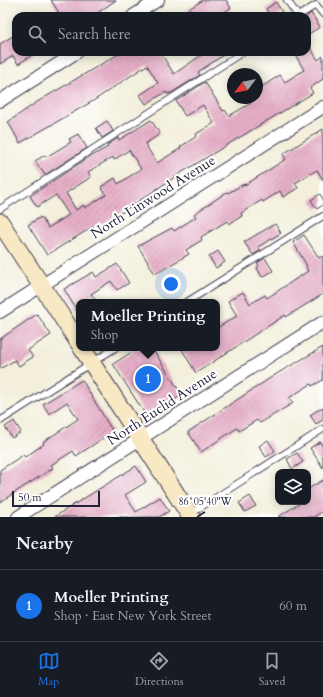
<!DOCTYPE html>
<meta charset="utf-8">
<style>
body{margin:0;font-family:Cardo,serif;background:#242831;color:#f1f3f6}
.controls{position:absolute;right:12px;bottom:12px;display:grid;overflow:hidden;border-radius:8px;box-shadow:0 2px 10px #0003}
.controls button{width:36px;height:36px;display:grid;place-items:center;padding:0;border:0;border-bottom:1px solid #363941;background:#171b24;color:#f1f3f6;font:20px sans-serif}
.compass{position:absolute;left:227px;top:68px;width:36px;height:36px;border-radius:50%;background:#171b24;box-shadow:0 2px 10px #0003;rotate:238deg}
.scale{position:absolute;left:12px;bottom:10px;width:88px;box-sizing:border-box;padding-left:4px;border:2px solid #22223b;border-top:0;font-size:11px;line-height:14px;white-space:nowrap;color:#22223b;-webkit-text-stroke:3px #fff;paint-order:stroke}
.you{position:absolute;left:171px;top:284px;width:14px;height:14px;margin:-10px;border:3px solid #fff;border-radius:50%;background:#1a73e8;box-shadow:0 0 0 6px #1a73e833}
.badge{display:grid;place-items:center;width:26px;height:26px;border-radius:50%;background:#1a73e8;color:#fff;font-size:13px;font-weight:700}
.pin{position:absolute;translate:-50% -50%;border:2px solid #fff;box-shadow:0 1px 4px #0006}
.popup{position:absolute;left:76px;top:299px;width:144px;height:52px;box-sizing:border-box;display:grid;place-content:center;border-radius:8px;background:#171b24;filter:drop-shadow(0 1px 3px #0005);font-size:13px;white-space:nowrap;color:#9ea1a6}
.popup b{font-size:15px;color:#f1f3f6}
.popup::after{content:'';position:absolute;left:50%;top:100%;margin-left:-8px;border:8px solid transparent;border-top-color:#171b24}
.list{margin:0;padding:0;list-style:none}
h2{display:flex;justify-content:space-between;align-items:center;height:52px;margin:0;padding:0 16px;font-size:17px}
h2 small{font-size:13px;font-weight:400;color:#9ea1a6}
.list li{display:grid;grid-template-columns:26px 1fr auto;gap:12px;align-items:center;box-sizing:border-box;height:72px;padding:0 16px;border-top:1px solid #363941}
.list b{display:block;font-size:15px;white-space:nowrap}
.list p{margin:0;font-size:13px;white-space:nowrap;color:#9ea1a6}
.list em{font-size:13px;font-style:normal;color:#9ea1a6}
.icon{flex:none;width:22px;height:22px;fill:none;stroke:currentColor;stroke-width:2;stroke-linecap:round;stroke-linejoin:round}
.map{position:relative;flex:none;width:323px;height:517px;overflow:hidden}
.search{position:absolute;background:#171b24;box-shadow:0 2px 10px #0003;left:12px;right:12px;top:12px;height:44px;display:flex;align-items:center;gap:10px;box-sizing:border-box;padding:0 14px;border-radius:12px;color:#9ea1a6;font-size:15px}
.sheet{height:124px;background:#171b24}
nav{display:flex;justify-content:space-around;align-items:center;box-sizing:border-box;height:56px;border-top:1px solid #363941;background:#171b24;font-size:11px;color:#9ea1a6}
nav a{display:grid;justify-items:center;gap:2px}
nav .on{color:#1a73e8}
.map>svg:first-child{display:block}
.building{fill:url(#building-hatch);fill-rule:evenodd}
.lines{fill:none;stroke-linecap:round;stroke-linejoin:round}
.lane-casing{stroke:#414153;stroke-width:8}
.street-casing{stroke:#414153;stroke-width:14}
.secondary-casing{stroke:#414153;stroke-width:19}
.lane{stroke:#fff;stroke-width:6}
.street{stroke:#fff;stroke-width:12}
.secondary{stroke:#f8e8c3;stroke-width:17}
.ticks{fill:none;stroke:#22223b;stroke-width:1.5}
.labels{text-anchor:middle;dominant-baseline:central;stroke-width:4;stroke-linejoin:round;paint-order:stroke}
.street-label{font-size:14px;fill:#22223b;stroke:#fff}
.ticks-label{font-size:10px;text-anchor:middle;fill:#22223b;stroke:#fff;stroke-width:4;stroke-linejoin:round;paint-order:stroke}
</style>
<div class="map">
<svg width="323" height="517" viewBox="0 0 323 517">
<defs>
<pattern id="building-hatch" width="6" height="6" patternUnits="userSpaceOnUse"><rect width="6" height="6" fill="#e6afc7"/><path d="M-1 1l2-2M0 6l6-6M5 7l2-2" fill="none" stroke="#c596ac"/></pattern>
</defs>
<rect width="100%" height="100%" fill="#fff"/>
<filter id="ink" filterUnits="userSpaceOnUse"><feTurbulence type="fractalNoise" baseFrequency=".025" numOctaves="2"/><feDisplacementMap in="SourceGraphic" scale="8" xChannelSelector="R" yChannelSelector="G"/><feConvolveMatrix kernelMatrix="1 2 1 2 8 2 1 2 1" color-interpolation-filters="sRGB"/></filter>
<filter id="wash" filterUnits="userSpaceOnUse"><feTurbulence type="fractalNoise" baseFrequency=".012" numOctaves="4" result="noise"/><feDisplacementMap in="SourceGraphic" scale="16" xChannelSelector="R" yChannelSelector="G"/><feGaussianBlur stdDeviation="0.9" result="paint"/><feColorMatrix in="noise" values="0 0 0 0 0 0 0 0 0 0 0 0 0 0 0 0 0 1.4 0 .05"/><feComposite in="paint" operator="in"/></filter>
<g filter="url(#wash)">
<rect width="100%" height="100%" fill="#f3efdb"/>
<g id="blocks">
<!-- building -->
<path class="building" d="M51 0H116L93 16H61Z
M203 0H226L231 8 218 16H191L187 10Z
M276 2 282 12 275 16H270L266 9Z
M311 13 320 27 307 35V16Z
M16 34V52H37L18 64 13 56 0 64V44Z
M310 47 318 60 323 56V79L310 88 313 93 184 171 101 226 99 223 47 255 28 225 41 217 48 228 69 215 56 195 37 207 30 196 92 155V156L108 147 107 145 118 138 119 140 151 120 160 134 145 144 157 163 181 148 180 147 197 136 196 134 214 123 203 105 185 116 176 101 205 82 223 111 225 110 229 116 251 103 248 98H257V90L280 75 285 82 304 70 296 56 302 52H307V49ZM129 150 141 169 118 184 115 178 101 187 106 195 85 208 84 205 76 210 66 193 91 177 88 172 113 157 114 160Z
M122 52H160L174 74 206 52H228L198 72 200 75 171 93 167 94 166 92 146 104 140 95 158 83 147 65 93 101 20 143 8 122 37 102Z
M107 121 113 131 102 138 96 128Z
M323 129V180L317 170 295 183 298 188 283 197 280 191 263 202 262 200 241 213 242 216 229 224 227 221 201 237 202 240 186 250 189 254 155 274 138 246 172 228 174 231 196 217 194 214 227 192 228 193 244 184 245 185 286 159 283 154Z
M78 134 87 148 45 175 35 161 45 155 46 157 71 142 69 139Z
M320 194 323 199V205L317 209 311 200Z
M275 224 281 233 258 247 261 250 253 255 244 242Z
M304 235 319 258 323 256V294L286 317 285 315 196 373 181 348H217V328L237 316 228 301 243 292 250 304 265 295 267 298 308 271 306 267 307 266 293 242Z
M218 251 225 262 216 268 209 257Z
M265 258 273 271 262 277 257 268 259 266 257 263Z
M117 264 129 283 117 290 111 281 91 294 97 302H79V314L64 289 93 272 96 277Z
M37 314 51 335 28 350 33 357 19 366 15 360 0 369V339Z
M323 347V380L312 386 311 384 289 398 293 403 260 423 257 420 239 431 237 428 201 452 188 432 278 373Z
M138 348H152L182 395 147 417 113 364Z
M82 380 113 432 76 456 73 451 51 465 53 468 0 502V470L23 455 25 457 44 444 43 442 78 419 67 402 49 414 43 404Z
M323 407V420L316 424 310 415Z
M14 421 21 432 12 438 5 427Z
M268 440 275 451 266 457 259 446Z
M320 442 323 447V468L310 448Z
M297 453 303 462 292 469 287 459Z
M136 466 146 482 125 495 136 512 160 497 169 511 159 517H54Z
M323 480V511L314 517H278L302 502H308V489Z
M250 496 256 506 245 512 239 503Z"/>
</g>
</g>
<g filter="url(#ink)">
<use href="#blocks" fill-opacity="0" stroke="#414153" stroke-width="1"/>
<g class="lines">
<defs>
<path id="lane" d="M287 0 298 16
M298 16 316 5 323 14
M0 209 243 52
M187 302 323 216
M0 421 115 348
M190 514 323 429"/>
<path id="street" d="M133 16 158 0
M0 101 77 52
M0 312 323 107
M18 517 323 322"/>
<path id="secondary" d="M0 222 79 343
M82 348 191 517"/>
</defs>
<!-- lane casing -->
<use href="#lane" class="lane-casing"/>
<!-- street casing -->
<use href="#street" class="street-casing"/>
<!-- secondary casing -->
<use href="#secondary" class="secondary-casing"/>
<!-- lane -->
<use href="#lane" class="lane"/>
<!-- street -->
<use href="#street" class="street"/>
<!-- secondary -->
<use href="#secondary" class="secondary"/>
</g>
</g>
<!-- ticks -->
<path class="ticks" d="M197 517 205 512"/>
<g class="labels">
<!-- street labels -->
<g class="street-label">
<text transform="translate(153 197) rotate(-32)">North Linwood Avenue</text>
<text transform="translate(162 407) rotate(-33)">North Euclid Avenue</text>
</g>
</g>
<g class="ticks-label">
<text x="205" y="505">86°05'40"W</text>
</g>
</svg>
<div class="controls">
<button><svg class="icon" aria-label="layers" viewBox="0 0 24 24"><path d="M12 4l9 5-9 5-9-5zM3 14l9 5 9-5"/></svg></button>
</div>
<svg class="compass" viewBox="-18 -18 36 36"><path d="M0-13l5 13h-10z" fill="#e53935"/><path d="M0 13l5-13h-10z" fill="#9ea1a6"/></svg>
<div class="scale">50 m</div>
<div class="you"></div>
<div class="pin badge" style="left:148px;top:379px">1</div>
<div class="popup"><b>Moeller Printing</b>Shop</div>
<div class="search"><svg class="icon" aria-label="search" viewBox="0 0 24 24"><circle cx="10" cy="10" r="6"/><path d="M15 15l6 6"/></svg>Search here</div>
</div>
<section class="sheet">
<h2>Nearby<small></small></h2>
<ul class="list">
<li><span class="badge">1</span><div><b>Moeller Printing</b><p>Shop · East New York Street</p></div><em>60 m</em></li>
</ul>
</section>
<nav>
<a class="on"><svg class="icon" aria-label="map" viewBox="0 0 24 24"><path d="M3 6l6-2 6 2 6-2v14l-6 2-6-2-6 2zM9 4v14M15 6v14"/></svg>Map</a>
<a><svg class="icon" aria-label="directions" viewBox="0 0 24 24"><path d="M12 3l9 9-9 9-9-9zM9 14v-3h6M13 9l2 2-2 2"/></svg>Directions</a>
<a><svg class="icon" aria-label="saved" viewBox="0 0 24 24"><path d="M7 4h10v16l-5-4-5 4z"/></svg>Saved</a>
</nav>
